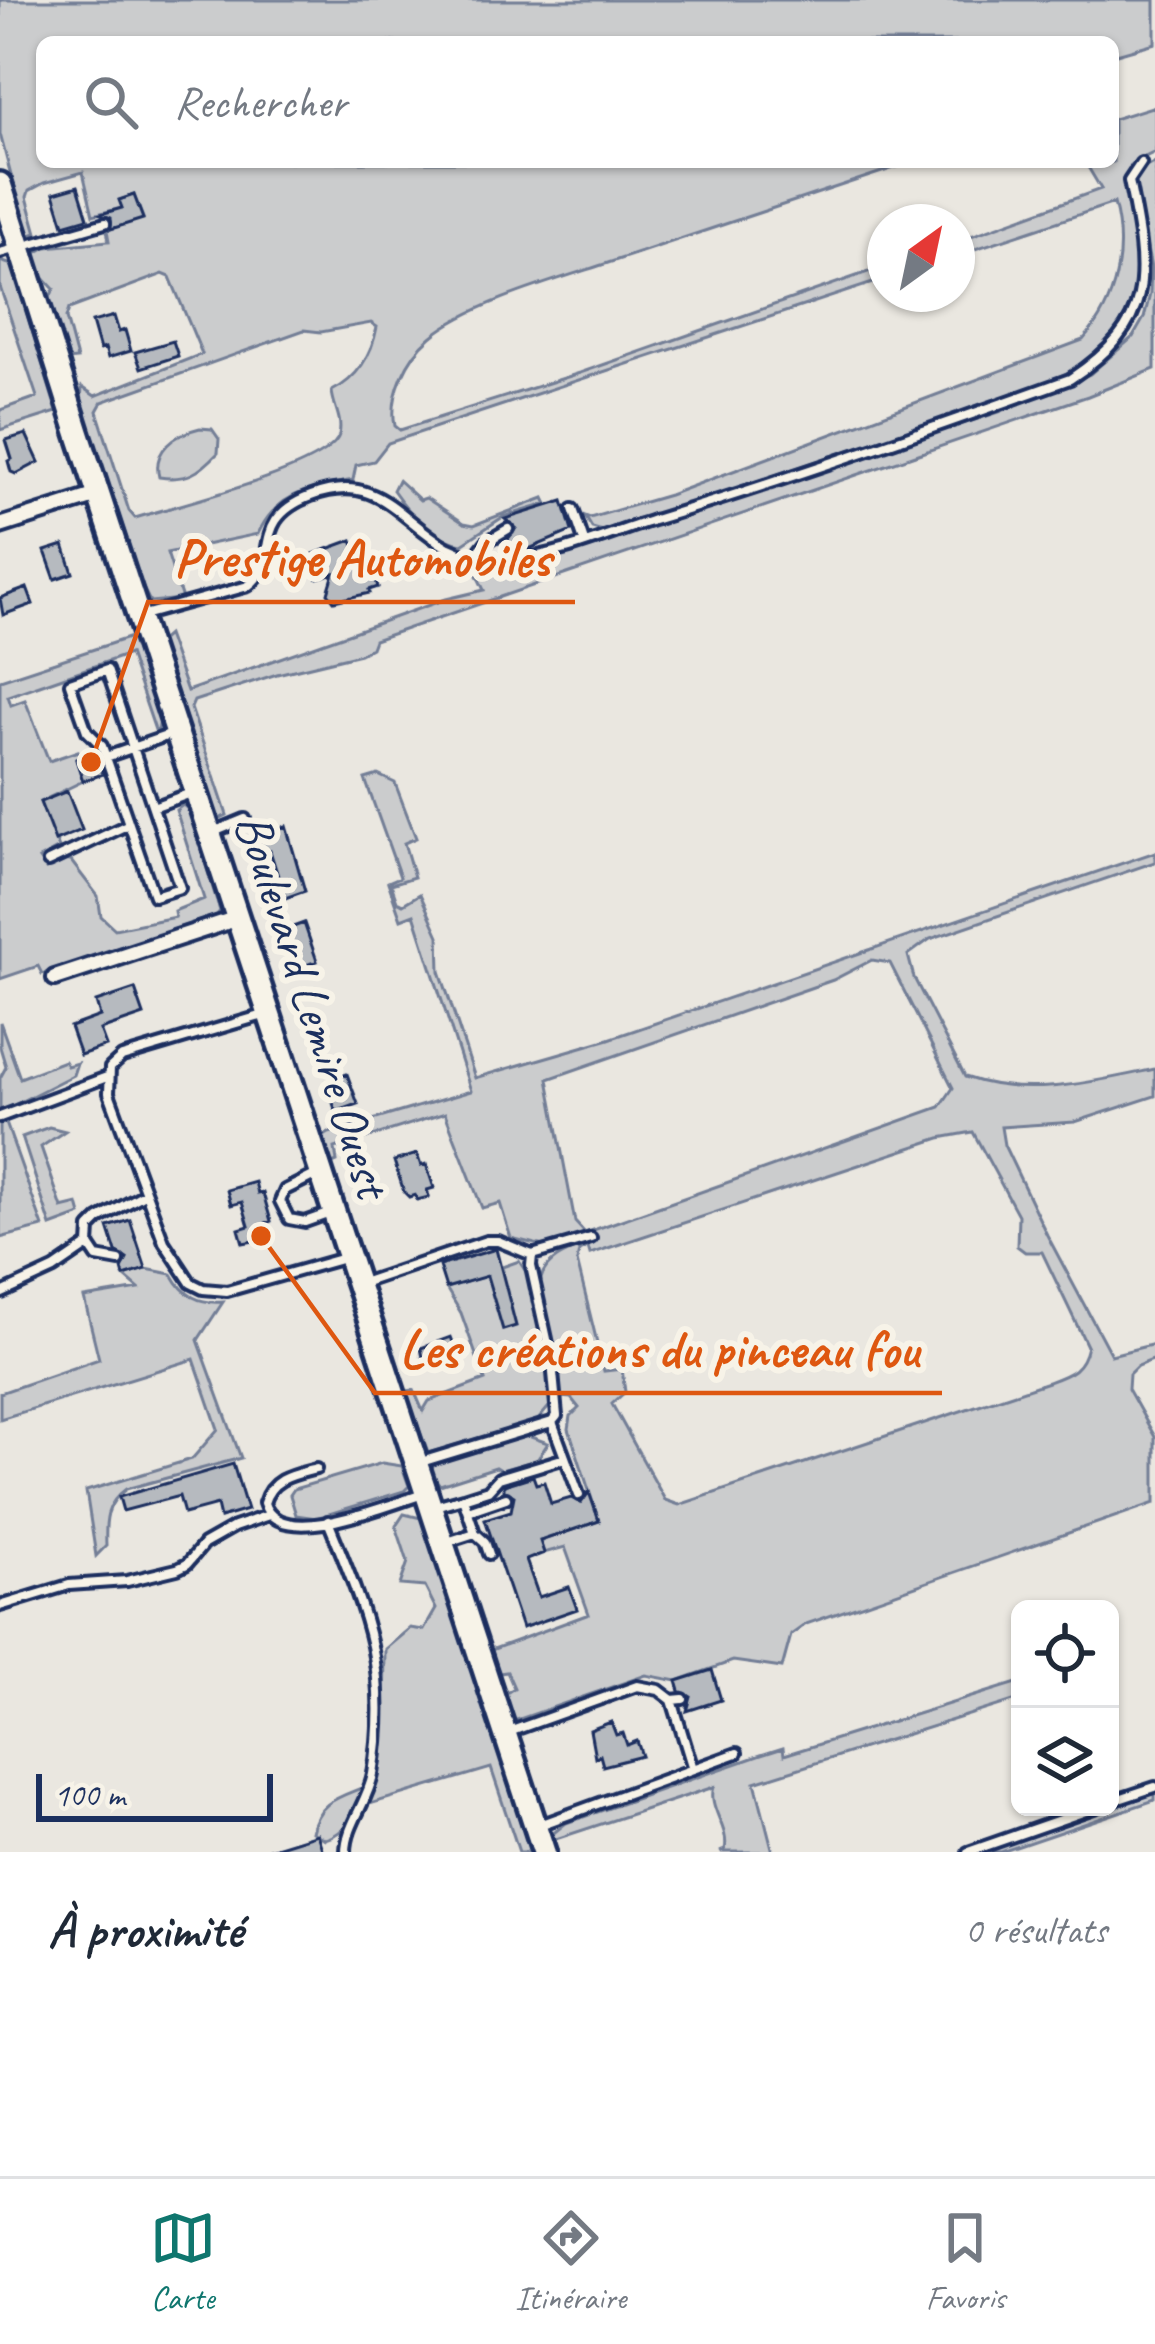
<!DOCTYPE html>
<html lang="fr">
<meta charset="utf-8">
<style>
body{margin:0;font-family:Caveat,sans-serif;background:#f6f6f7;color:#1f2937}
.controls{position:absolute;right:36px;bottom:36px;display:grid;overflow:hidden;border-radius:18px;box-shadow:0 3px 9px #0004}
.controls button{width:108px;height:108px;display:grid;place-items:center;padding:0;border:0;border-bottom:3px solid #e0e1e3;background:#fff;color:#1f2937;font:60px sans-serif}
.compass{position:absolute;left:867px;top:204px;width:108px;height:108px;border-radius:50%;background:#fff;box-shadow:0 3px 9px #0004;rotate:33deg}
.scale{position:absolute;left:36px;bottom:30px;width:237px;box-sizing:border-box;padding-left:12px;border:6px solid #1b2f5e;border-top:0;font-size:33px;line-height:42px;white-space:nowrap;color:#1b2f5e;-webkit-text-stroke:9px #f7f3e8;paint-order:stroke}
.list{margin:0;padding:0;list-style:none}
h2{display:flex;justify-content:space-between;align-items:center;height:156px;margin:0;padding:0 48px;font-size:51px}
h2 small{font-size:39px;font-weight:400;color:#747a83}
.icon{flex:none;width:66px;height:66px;fill:none;stroke:currentColor;stroke-width:2;stroke-linecap:round;stroke-linejoin:round}
.map{position:relative;flex:none;width:1155px;height:1852px;overflow:hidden}
.search{position:absolute;background:#fff;box-shadow:0 3px 9px #0004;left:36px;right:36px;top:36px;height:132px;display:flex;align-items:center;gap:30px;box-sizing:border-box;padding:0 42px;border-radius:18px;color:#747a83;font-size:45px}
.sheet{height:324px;background:#fff}
nav{display:flex;justify-content:space-around;align-items:center;box-sizing:border-box;height:168px;border-top:3px solid #e0e1e3;background:#fff;font-size:33px;color:#747a83}
nav a{display:grid;justify-items:center;gap:6px}
nav .on{color:#0f766e}
.map>svg:first-child{display:block}
.green{fill:#cbcccd;stroke:#737e96;stroke-width:3;fill-rule:evenodd}
.building{fill:#b6babf;stroke:#1b2f5e;stroke-width:3}
.lines{fill:none;stroke-linecap:round;stroke-linejoin:round}
.service-casing{stroke:#1b2f5e;stroke-width:16}
.minor-casing{stroke:#1b2f5e;stroke-width:22}
.primary-casing{stroke:#1b2f5e;stroke-width:30}
.service{stroke:#f7f3e8;stroke-width:8}
.minor{stroke:#f7f3e8;stroke-width:14}
.primary{stroke:#f7f3e8;stroke-width:21}
.labels{text-anchor:middle;dominant-baseline:central;stroke-width:12;stroke-linejoin:round;paint-order:stroke}
.street-label{font-size:51px;fill:#1b2f5e;stroke:#f7f3e8}
.leader{fill:none;stroke:#de5710;stroke-width:4.5}
.callout-dot{fill:#de5710;stroke:#f7f3e8;stroke-width:4.5}
.callout-label{font-size:54px;text-anchor:middle;font-weight:bold;fill:#de5710;stroke:#f7f3e8;stroke-width:12;stroke-linejoin:round;paint-order:stroke}
</style>
<div class="map">
<svg width="1155" height="1852" viewBox="0 0 1155 1852">
<rect width="100%" height="100%" fill="#eae7e0"/>
<filter id="ink" filterUnits="userSpaceOnUse"><feTurbulence type="fractalNoise" baseFrequency=".00833" numOctaves="2"/><feDisplacementMap in="SourceGraphic" scale="24" xChannelSelector="R" yChannelSelector="G"/><feConvolveMatrix kernelMatrix="1 2 1 2 8 2 1 2 1" color-interpolation-filters="sRGB"/></filter>
<g filter="url(#ink)">
<!-- green -->
<path class="green" d="M0 0H1155V43L1113 55V42H42V162H912C811 196 709 229 608 263 559 279 470 304 431 337 407 357 389 395 395 426L400 430 580 373 885 266V279L388 443 374 461 356 465 353 480C312 488 277 492 258 534L167 553 182 599 150 602 143 588 81 401 82 387 95 396 202 354 170 277 163 274 69 309 66 318 77 359 67 360 49 299 54 289 40 274 34 254 46 247 109 241 107 230 143 218 134 195 120 200 122 208 93 215 83 172 44 183 29 191 27 197 37 233 27 236 0 134ZM371 323 377 327C372 355 357 379 332 391 333 406 343 419 339 435 330 468 171 507 135 518L129 511 97 411 102 402 304 330 321 332Z
M1155 106V152L1131 164C1121 190 1132 212 1137 238 1155 337 1103 359 1023 392L638 521 603 531 592 528 585 516 590 518 669 495 1083 340C1117 302 1127 251 1114 203L957 255V241L1101 189 1085 162H1113V119Z
M1155 162V369L1088 396 374 640 371 648 360 654 277 674 194 701 191 708 227 815 217 820 159 642 167 635 187 691 446 599 484 590 473 567 527 565 999 412 1090 374 1133 337 1144 318 1150 294 1151 268 1133 179 1139 171Z
M0 261 12 265 57 412 0 430V410L37 397 0 287Z
M200 428 212 429 219 439 218 453C199 473 187 481 159 477 152 451 174 434 200 428Z
M398 480 420 500 426 498 464 523 474 525 544 498 547 504 503 517 462 544C433 539 409 513 393 490Z
M131 637 160 720 158 731 155 730 129 654 8 696 11 705 25 700 49 761 78 751 80 757 76 760 83 781 40 802 59 848 39 859 46 869 61 860 71 861 98 896 101 916 115 929 175 917 174 911 204 899 176 810 183 805 189 810 220 911 217 915 42 974 38 966 0 979V680Z
M378 775 395 783 416 838 404 843 414 877 391 884 397 901 403 904 420 894 439 936 440 971 475 1078 609 1039 1155 852V862L930 939 908 955 914 978 965 1077C1026 1099 1093 1082 1155 1069V1096L1075 1122 1001 1127 1004 1145 1047 1235 1111 1355 1155 1344V1359L1137 1366 1129 1374 1128 1389 1155 1437V1503L806 1624 791 1635 782 1668 733 1661 677 1681 646 1675 514 1721 505 1694 514 1688 507 1672 499 1673 491 1650 589 1614 565 1547 544 1553 540 1541 599 1521 569 1429 571 1416 579 1408 571 1398 561 1397 540 1286C541 1260 566 1253 587 1244L583 1234 547 1247 511 1238 500 1203 482 1208 445 1113 335 1148 337 1162 330 1165 321 1138 329 1133 471 1091 414 914 401 919 388 882 400 877 365 779ZM872 960 890 963 953 1088 940 1107 585 1233 575 1222 548 1079 833 980ZM973 1132 1018 1215 1017 1246 1025 1252H1042L1087 1346C1082 1370 1070 1374 1048 1382L679 1505 665 1500 612 1404 625 1392 622 1369 604 1371 577 1261 579 1251 588 1247 590 1254 940 1138Z
M0 1022 20 1078 64 1061 67 1066 77 1063 73 1075 0 1112V1078L6 1067 0 1047Z
M6 1123 43 1227 0 1238V1124Z
M49 1127 65 1131 41 1147 62 1208 78 1204 81 1215 51 1226 22 1137Z
M519 1261 530 1278 553 1402 537 1421 428 1453 405 1391 414 1390 423 1411 429 1401 485 1380 461 1313 446 1288 503 1271 502 1267Z
M146 1269 172 1274C184 1296 199 1304 223 1302L198 1340 241 1458 126 1489C105 1504 105 1521 106 1546L96 1556 86 1491 192 1459 218 1429 194 1359 0 1419V1393L99 1359 84 1298 139 1289 124 1276Z
M525 1435 548 1443 537 1460 501 1470 496 1467 440 1485 430 1471 436 1462Z
M382 1463 402 1466 409 1486 404 1491 316 1518 296 1515 290 1495 294 1489Z
M404 1514 421 1518 531 1852H519L491 1768 370 1804 384 1721 385 1649 410 1628 424 1630 436 1609 425 1587 400 1585 408 1562 396 1526Z
M1020 1682V1699L755 1782 773 1852H720L725 1850C730 1828 707 1807 714 1787L553 1840 551 1835 566 1823 758 1756 783 1748 784 1755Z
M364 1787C360 1808 346 1834 325 1839L312 1832C318 1802 337 1798 364 1787Z
M1155 1791V1800L1001 1852H982Z"/>
<!-- building -->
<path class="building" d="M78 186 88 218 64 225 54 193Z
M134 195 143 219 111 229V218L101 214 122 208 119 200Z
M114 316 119 332 125 330 131 351 108 358 105 348 100 350 92 322Z
M173 341 178 356 141 368 135 352Z
M26 434 39 462 16 474 11 472 8 461 12 459 6 440Z
M563 501 572 531 529 549 512 551 508 539 516 528 505 519Z
M352 540 359 561 369 558 378 587 369 590 370 593 334 601 328 593 334 573 317 578 311 555Z
M64 545 73 573 55 579 45 551Z
M27 588 33 604 3 615 0 598Z
M95 752 103 774 83 781 76 759Z
M67 791 82 830 55 841 40 802Z
M286 826 305 891 285 898 270 851 264 853 258 836Z
M304 923 317 961 296 969 282 931Z
M135 989 144 1015 100 1030 106 1046 80 1055 70 1027 100 1016 96 1002Z
M347 1074 358 1104 336 1112 326 1082Z
M417 1154 421 1166 426 1164 434 1188 427 1190 429 1197 417 1200 415 1195 409 1197 404 1192 394 1161Z
M255 1182 258 1194 263 1193 271 1221 266 1223 270 1238 243 1243 239 1229 249 1226 242 1202 231 1205 227 1190Z
M130 1220 146 1269 124 1276 122 1269 127 1259 116 1252 108 1227Z
M496 1249 516 1326 503 1330 487 1276 446 1288 439 1266Z
M451 1337 458 1355 425 1367 421 1348Z
M233 1464 247 1510 220 1518 217 1505 184 1514 179 1496 123 1511 119 1497Z
M533 1476 536 1484 544 1482 551 1504 571 1498 581 1503 589 1492 599 1521 540 1541 544 1553 526 1560 539 1597 569 1587 577 1609 522 1628 485 1519 511 1511 514 1496 504 1490V1485Z
M712 1670 721 1700 687 1711 691 1697 680 1691 677 1681Z
M611 1722 616 1735 623 1733 627 1745 637 1741 642 1756 603 1766 600 1755 595 1757 590 1730Z
M317 1834 323 1852H270L269 1849Z"/>
<g class="lines">
<defs>
<path id="service" d="M0 253 105 223
M573 509 584 541
M474 557 486 542 508 529
M140 616 248 586C282 561 247 520 311 496 378 471 398 519 447 547 468 558 494 561 517 559 563 555 613 532 657 519 796 477 933 428 1070 379 1155 322 1149 278 1129 181L1141 163
M107 670 180 888 154 896 102 746 87 731 70 683Z
M106 757 175 733
M153 807 191 793
M211 833 245 819
M48 862 129 824
M267 1014 122 1057 110 1068 109 1093 164 1242 191 1283 203 1289 227 1291 344 1258
M0 1117 107 1077
M319 1173 285 1190 280 1201 289 1219 305 1222 333 1212
M532 1255 531 1266 552 1362 557 1416 552 1422
M119 1261 97 1257 89 1245 90 1228 99 1219 146 1193
M359 1284 486 1241H498L532 1255 591 1238
M2 1293 54 1269 89 1245
M421 1462 552 1422 579 1495
M316 1469C293 1475 271 1478 264 1503 278 1552 391 1504 426 1493
M463 1498 488 1490 499 1478 565 1458
M435 1506 463 1498 475 1533 444 1543
M468 1511 506 1498
M328 1521C367 1616 390 1669 373 1774 368 1802 346 1825 346 1852
M475 1533 485 1542 489 1554
M0 1606 69 1585 127 1581 177 1569 187 1564 204 1544 234 1527 269 1515
M672 1700 693 1769
M506 1733 637 1686 659 1690 672 1700 683 1699
M1110 1802 1155 1787
M537 1826 737 1753
M968 1852 1097 1807"/>
<path id="minor" d="M0 526 98 495
M55 978 238 918"/>
<path id="primary" d="M0 184 78 432 544 1852"/>
</defs>
<!-- service casing -->
<use href="#service" class="service-casing"/>
<!-- minor casing -->
<use href="#minor" class="minor-casing"/>
<!-- primary casing -->
<use href="#primary" class="primary-casing"/>
<!-- service -->
<use href="#service" class="service"/>
<!-- minor -->
<use href="#minor" class="minor"/>
<!-- primary -->
<use href="#primary" class="primary"/>
</g>
</g>
<g class="labels">
<!-- street labels -->
<g class="street-label">
<text transform="translate(313 1005) rotate(72)">Boulevard Lemire Ouest</text>
</g>
</g>
<!-- callouts -->
<path class="leader" d="M91 762L148 602H575M261 1236L375 1393H942"/>
<g class="callout-dot">
<circle cx="91" cy="762" r="12"/>
<circle cx="261" cy="1236" r="12"/>
</g>
<g class="callout-label">
<text x="362" y="576">Prestige Automobiles</text>
<text x="659" y="1367">Les créations du pinceau fou</text>
</g>
</svg>
<div class="controls">
<button><svg class="icon" aria-label="locate" viewBox="0 0 24 24"><circle cx="12" cy="12" r="6"/><path d="M12 2v4M12 18v4M2 12h4M18 12h4"/></svg></button>
<button><svg class="icon" aria-label="layers" viewBox="0 0 24 24"><path d="M12 4l9 5-9 5-9-5zM3 14l9 5 9-5"/></svg></button>
</div>
<svg class="compass" viewBox="-18 -18 36 36"><path d="M0-13l5 13h-10z" fill="#e53935"/><path d="M0 13l5-13h-10z" fill="#747a83"/></svg>
<div class="scale">100 m</div>
<div class="search"><svg class="icon" aria-label="search" viewBox="0 0 24 24"><circle cx="10" cy="10" r="6"/><path d="M15 15l6 6"/></svg>Rechercher</div>
</div>
<section class="sheet">
<h2>À proximité<small>0 résultats</small></h2>
<ul class="list">
</ul>
</section>
<nav>
<a class="on"><svg class="icon" aria-label="map" viewBox="0 0 24 24"><path d="M3 6l6-2 6 2 6-2v14l-6 2-6-2-6 2zM9 4v14M15 6v14"/></svg>Carte</a>
<a><svg class="icon" aria-label="directions" viewBox="0 0 24 24"><path d="M12 3l9 9-9 9-9-9zM9 14v-3h6M13 9l2 2-2 2"/></svg>Itinéraire</a>
<a><svg class="icon" aria-label="saved" viewBox="0 0 24 24"><path d="M7 4h10v16l-5-4-5 4z"/></svg>Favoris</a>
</nav>
